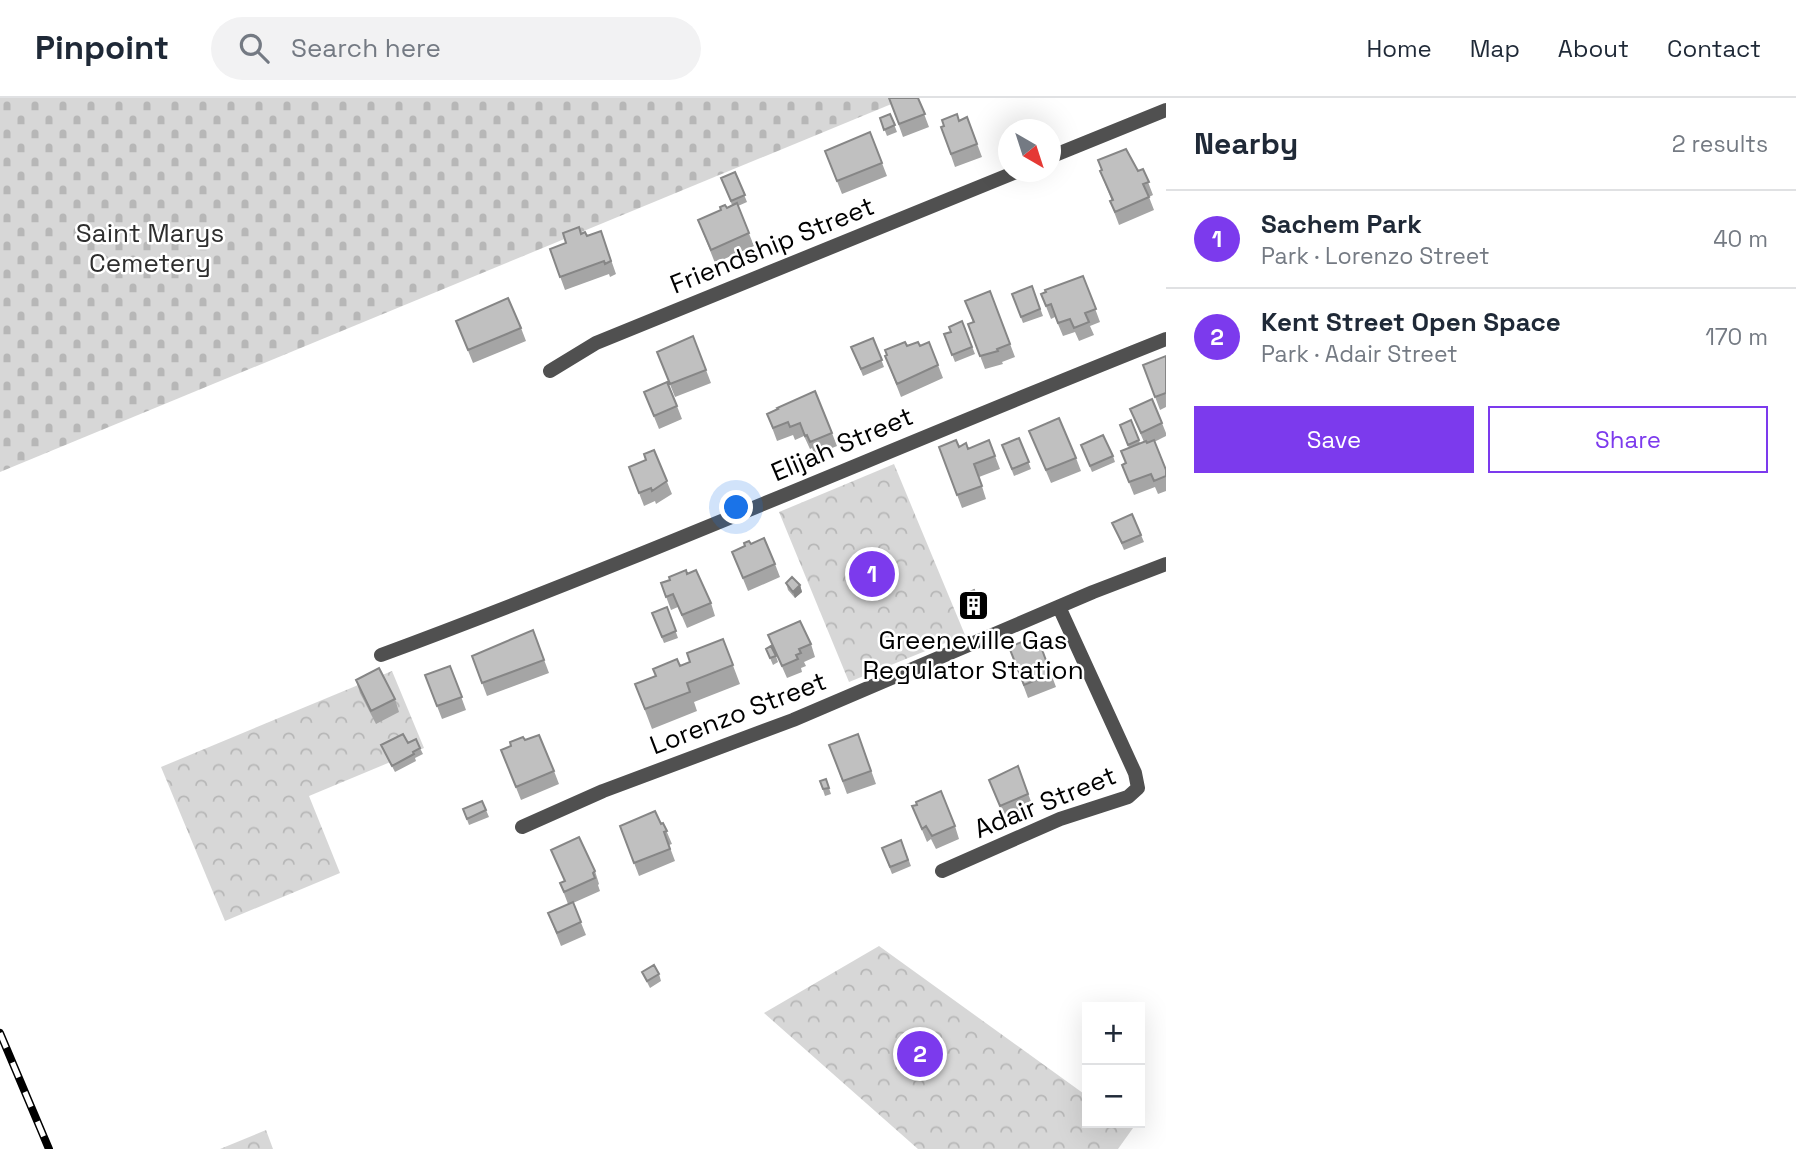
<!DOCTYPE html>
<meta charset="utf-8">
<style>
body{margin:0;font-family:"Space Grotesk",sans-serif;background:#f2f2f3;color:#1f2937}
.controls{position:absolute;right:21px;bottom:21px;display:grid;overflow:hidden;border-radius:0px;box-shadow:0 7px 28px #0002}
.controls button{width:63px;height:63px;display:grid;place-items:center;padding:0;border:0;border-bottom:2px solid #e0e1e3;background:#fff;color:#1f2937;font:35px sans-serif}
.compass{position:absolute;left:998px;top:21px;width:63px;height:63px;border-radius:50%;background:#fff;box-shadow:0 7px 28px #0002;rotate:141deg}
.you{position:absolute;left:737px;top:410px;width:24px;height:24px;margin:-18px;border:5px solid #fff;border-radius:50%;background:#1a73e8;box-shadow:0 0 0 10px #1a73e833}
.badge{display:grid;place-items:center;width:46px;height:46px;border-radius:50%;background:#7c3aed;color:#fff;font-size:23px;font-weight:700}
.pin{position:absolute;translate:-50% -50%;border:4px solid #fff;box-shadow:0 2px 7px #0006}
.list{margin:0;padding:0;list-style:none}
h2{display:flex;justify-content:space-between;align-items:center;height:91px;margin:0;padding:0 28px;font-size:30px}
h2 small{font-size:23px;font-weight:400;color:#747a83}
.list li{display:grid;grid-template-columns:46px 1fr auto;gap:21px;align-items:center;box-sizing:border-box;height:98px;padding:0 28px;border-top:2px solid #e0e1e3}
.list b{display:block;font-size:26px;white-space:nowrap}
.list p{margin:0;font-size:23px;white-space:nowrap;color:#747a83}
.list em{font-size:23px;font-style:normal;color:#747a83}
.actions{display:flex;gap:14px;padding:21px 28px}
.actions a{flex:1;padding:16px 0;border:2px solid #7c3aed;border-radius:0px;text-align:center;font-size:24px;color:#7c3aed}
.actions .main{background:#7c3aed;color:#fff}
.icon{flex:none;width:38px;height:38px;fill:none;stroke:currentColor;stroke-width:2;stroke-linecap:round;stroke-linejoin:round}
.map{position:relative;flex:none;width:1166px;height:1051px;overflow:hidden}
header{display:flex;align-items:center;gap:42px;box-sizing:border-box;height:98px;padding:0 35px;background:#fff;border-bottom:2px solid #e0e1e3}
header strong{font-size:33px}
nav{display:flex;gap:38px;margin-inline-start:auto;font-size:24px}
.search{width:490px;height:63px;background:#f2f2f3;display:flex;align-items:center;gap:18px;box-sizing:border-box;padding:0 24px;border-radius:38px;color:#747a83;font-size:26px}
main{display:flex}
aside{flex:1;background:#fff}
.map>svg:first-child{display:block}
.cemetery{fill:url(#cemetery-stones)}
.park{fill:url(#park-crowns)}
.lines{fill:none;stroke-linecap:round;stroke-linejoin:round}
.street{stroke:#505050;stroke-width:14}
.rail-casing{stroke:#000;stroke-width:8}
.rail{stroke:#fff;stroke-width:5;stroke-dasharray:16;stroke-linecap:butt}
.wall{fill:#a5a5a5}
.shaded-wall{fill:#868686}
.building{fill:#c0c0c0;stroke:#868686;stroke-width:2}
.labels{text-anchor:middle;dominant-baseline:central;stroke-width:5;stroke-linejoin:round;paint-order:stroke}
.park-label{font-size:26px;fill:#2e2e2e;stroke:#fff}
.street-label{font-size:26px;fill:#000;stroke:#fff}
.poi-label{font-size:26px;fill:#000;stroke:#fff}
</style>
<header>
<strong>Pinpoint</strong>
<div class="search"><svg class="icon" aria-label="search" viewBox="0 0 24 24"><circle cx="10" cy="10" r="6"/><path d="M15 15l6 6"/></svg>Search here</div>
<nav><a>Home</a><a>Map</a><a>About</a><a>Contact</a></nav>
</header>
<main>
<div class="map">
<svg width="1166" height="1051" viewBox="0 0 1166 1051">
<defs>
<pattern id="cemetery-stones" width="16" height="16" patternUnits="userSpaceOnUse" patternTransform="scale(1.75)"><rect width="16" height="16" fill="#d7d7d7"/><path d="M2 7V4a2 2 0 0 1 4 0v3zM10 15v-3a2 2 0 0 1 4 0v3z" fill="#b7b7b7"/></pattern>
<pattern id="park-crowns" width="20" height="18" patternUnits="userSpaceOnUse" patternTransform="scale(1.75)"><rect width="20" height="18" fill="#d7d7d7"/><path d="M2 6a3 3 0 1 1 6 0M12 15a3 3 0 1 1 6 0" fill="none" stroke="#b7b7b7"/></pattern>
</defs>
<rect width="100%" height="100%" fill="#fff"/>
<!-- cemetery -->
<path class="cemetery" d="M0 0H906L0 374Z"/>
<!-- park -->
<path class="park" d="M894 366 965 537 849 584 779 414Z
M392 573 424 650 309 698 340 775 225 823 161 669Z
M879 848 1087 998V1025H1125L1133 1030 1118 1051H918L764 915Z
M266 1032 273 1051H220Z"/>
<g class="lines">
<!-- street -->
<path class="street" d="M1050 59 1166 12
M550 273 596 245 1016 74
M381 557C646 459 904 345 1166 241
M522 729 603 693 793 622 1093 494 1166 466
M942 773 1060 721 1128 699 1138 690 1135 675 1059 509"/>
<defs>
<path id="rail" d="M0 935 49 1051"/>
</defs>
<!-- rail casing -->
<use href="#rail" class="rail-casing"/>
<!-- rail -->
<use href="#rail" class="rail"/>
</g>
<!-- wall -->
<path class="wall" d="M889 0H918L929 29 903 39Z
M890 16 897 34 887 38 880 20Z
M967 19 982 59 955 69 941 29Z
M870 34 887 78 842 96 825 53Z
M1143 71 1153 97 1149 99 1154 112 1119 127 1110 103H1112L1100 73H1138Z
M735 74 747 104 738 108 754 148 715 165 698 122 732 107 721 80Z
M601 133 616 176 610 179 609 176 565 192 550 151 566 145 581 136 587 138Z
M1083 178 1100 224 1090 228 1094 237 1079 243 1075 234 1063 238 1055 219 1051 221 1041 196Z
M1032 188 1043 218 1023 225 1012 196Z
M990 193 1015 259 1002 264 1003 266 985 271 968 226 973 224 965 203Z
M456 223 521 230 526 243 473 265Z
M962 223 975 256 955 264 944 236 951 234Z
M693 238 711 285 675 299 657 254Z
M873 240 884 269 863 278 851 249Z
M907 248H920L938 267 943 280 901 299 885 258Z
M1166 258V309L1160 312 1143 267Z
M644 294 677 308 682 321 659 331Z
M1130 311 1162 325 1166 335V338L1154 344 1166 372V393L1158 396 1155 389 1134 397 1122 367 1126 365 1129 350 1120 327 1131 322 1140 345 1144 344Z
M767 316 832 335 837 348 815 357 812 350 810 351 804 338 795 342 793 337 777 343Z
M1029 333 1076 360 1081 373 1051 385Z
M1019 340 1031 371 1014 378 1002 347Z
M989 342 1000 371 979 379 986 401 962 410 939 349H959L968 351Z
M1081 347 1113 358 1115 364 1092 374Z
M654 352 672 396 656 406 655 403 644 408 629 369 646 362Z
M1115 431 1141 437 1144 444 1124 452Z
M751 446 775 466 780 479 748 493 732 454Z
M687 476 711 505 715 518 687 530 678 509 671 512 661 485Z
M786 485 800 487 802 494 795 500 788 492Z
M974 492 981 511 970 516 963 497Z
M667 509 678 540 664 545 652 515Z
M533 532 549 575 487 598 472 558Z
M768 537 811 546 815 559 804 564 806 568 801 570 802 574 787 580Z
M1037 538 1056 589 1028 600 1009 549Z
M723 541 740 586 694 604 697 613 652 631 635 586 690 564Z
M766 551 776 558 778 564 773 567Z
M450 568 466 612 442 621 425 577Z
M356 582 395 601 399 614 376 626 360 595Z
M858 636 876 686 847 696 829 647Z
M525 642 554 673 559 686 521 702 501 652Z
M408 645 420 650 423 656 415 660 416 663 395 674 381 647Z
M1018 668 1033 709 1005 721 989 682Z
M826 681 831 696 825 698 820 683Z
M912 708 955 728 959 741 936 751 931 741 927 744Z
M463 711 486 712 489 719 469 727Z
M663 725 672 746 669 747 675 763 639 778 620 728 661 726Z
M901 742 911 768 892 776 882 750Z
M551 752 595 773 599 786 598 787 600 793 573 805 586 837 561 848 548 815 568 806 560 785 565 783Z
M642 874 659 876 661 883 650 890Z"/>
<!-- shaded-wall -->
<path class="shaded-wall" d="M800 487 802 494 795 500 793 494Z"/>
<!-- building -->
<path class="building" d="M889 0H918L925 16 899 26Z
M890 16 895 27 884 32 880 20Z
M957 16 959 23 967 19 977 46 951 56 941 29 944 28 942 22Z
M870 34 882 65 837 83 825 53Z
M1126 51 1138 73 1143 71 1149 84 1143 86 1149 99 1115 114 1110 103 1113 102 1100 73 1102 72 1098 62Z
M735 74 745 97 731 103 721 80Z
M737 105 749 135 711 152 698 122 721 112 720 109 725 107 727 110Z
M579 129 581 136 585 134 587 138 601 133 611 163 605 166 604 163 560 179 550 151 566 145 563 135Z
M1083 178 1096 211 1085 215 1089 224 1074 230 1070 221 1058 225 1051 206 1046 208 1041 196 1046 194 1045 192Z
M1032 188 1040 211 1021 219 1012 196Z
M990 193 1010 246 997 251 998 253 980 258 968 226 974 224 965 203Z
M508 200 521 230 468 252 456 223Z
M962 223 972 249 952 257 944 236 951 234 949 229Z
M693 238 706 272 670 286 657 254Z
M873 240 882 262 861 271 851 249Z
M905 244 907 248 918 244 920 248 929 244 938 267 897 286 885 258 887 257 885 252Z
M1166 258V295L1155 299 1143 267Z
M667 284 677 308 654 318 644 294Z
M815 293 832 335 810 344 807 337 805 338 800 325 790 329 788 324 773 330 767 316 778 311 777 310Z
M1152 301 1162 325 1141 335 1130 311Z
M1059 320 1076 360 1046 372 1029 333Z
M1131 322 1139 342 1128 347 1120 327Z
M1103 337 1113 358 1090 368 1081 347Z
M1019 340 1029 364 1012 371 1002 347Z
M956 342 959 349 966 345 968 351 989 342 995 358 974 366 982 388 957 397 939 349Z
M1154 342 1166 372V378L1154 383 1151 376 1129 384 1122 367 1126 365 1121 353 1146 343 1147 345Z
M654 352 667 383 652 393 651 390 639 395 629 369 646 362 644 356Z
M1132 416 1141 437 1122 445 1112 425Z
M764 440 775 466 743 480 732 454 745 448 744 445 749 443 751 446Z
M686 472 687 476 696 472 711 505 682 517 673 496 666 499 661 485 670 482 669 479Z
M792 479 800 487 793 494 786 485Z
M974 492 979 505 968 509 963 497Z
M667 509 676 533 662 539 652 515Z
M800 523 811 546 799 551 801 555 796 557 798 561 782 568 768 537Z
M533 532 544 562 482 585 472 558Z
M1037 538 1051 576 1024 587 1009 549Z
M723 541 733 567 687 585 690 594 645 611 635 586 656 578 653 571 677 561 680 568 690 564 687 555Z
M771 548 776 558 770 560 766 551Z
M450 568 462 599 437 608 425 577Z
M379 570 395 601 371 613 356 582Z
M403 636 408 645 416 641 420 650 413 654 414 656 392 668 381 647Z
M858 636 871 673 843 683 829 647Z
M539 637 554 673 516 689 501 652 511 648 510 644 523 639 525 642Z
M1018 668 1028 696 1000 708 989 682Z
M826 681 829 690 823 691 820 683Z
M941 693 955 728 932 738 926 728 922 731 912 708 917 707 916 704Z
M482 703 486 712 467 721 463 711Z
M655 713 661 726 663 725 667 733 664 734 670 751 634 765 620 728Z
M579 739 595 773 593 775 595 780 564 794 560 785 565 783 551 752Z
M901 742 908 762 890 769 882 750Z
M573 804 581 824 557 835 548 815Z
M654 867 659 876 647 883 642 874Z"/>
<!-- icons -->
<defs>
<symbol id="building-square" viewBox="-11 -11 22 22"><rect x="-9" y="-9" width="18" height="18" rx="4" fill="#000" stroke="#fff"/><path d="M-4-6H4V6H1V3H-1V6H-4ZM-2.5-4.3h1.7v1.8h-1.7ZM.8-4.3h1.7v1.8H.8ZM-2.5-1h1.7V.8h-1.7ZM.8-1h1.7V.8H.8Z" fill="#fff"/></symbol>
</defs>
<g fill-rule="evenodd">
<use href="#building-square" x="956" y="490" width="35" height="35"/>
</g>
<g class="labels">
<!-- park labels -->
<g class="park-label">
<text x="150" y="135">Saint Marys<tspan x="150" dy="30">Cemetery</tspan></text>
</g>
<!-- street labels -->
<g class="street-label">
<text transform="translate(772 147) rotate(-22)">Friendship Street</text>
<text transform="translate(842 346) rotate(-23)">Elijah Street</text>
<text transform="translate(738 615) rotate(-21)">Lorenzo Street</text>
<text transform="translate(1045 704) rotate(-22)">Adair Street</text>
</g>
<!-- poi labels -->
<g class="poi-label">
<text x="973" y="542">Greeneville Gas<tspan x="973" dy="30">Regulator Station</tspan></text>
</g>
</g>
</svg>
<div class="controls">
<button>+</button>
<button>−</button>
</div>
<svg class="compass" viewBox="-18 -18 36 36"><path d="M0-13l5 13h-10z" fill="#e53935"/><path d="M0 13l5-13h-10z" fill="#747a83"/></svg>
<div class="you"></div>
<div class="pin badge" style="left:872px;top:476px">1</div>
<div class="pin badge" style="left:920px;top:956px">2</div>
</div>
<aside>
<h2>Nearby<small>2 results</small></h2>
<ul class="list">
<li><span class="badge">1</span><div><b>Sachem Park</b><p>Park · Lorenzo Street</p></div><em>40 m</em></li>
<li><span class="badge">2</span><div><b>Kent Street Open Space</b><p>Park · Adair Street</p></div><em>170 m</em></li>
</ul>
<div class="actions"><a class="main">Save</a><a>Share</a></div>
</aside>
</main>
